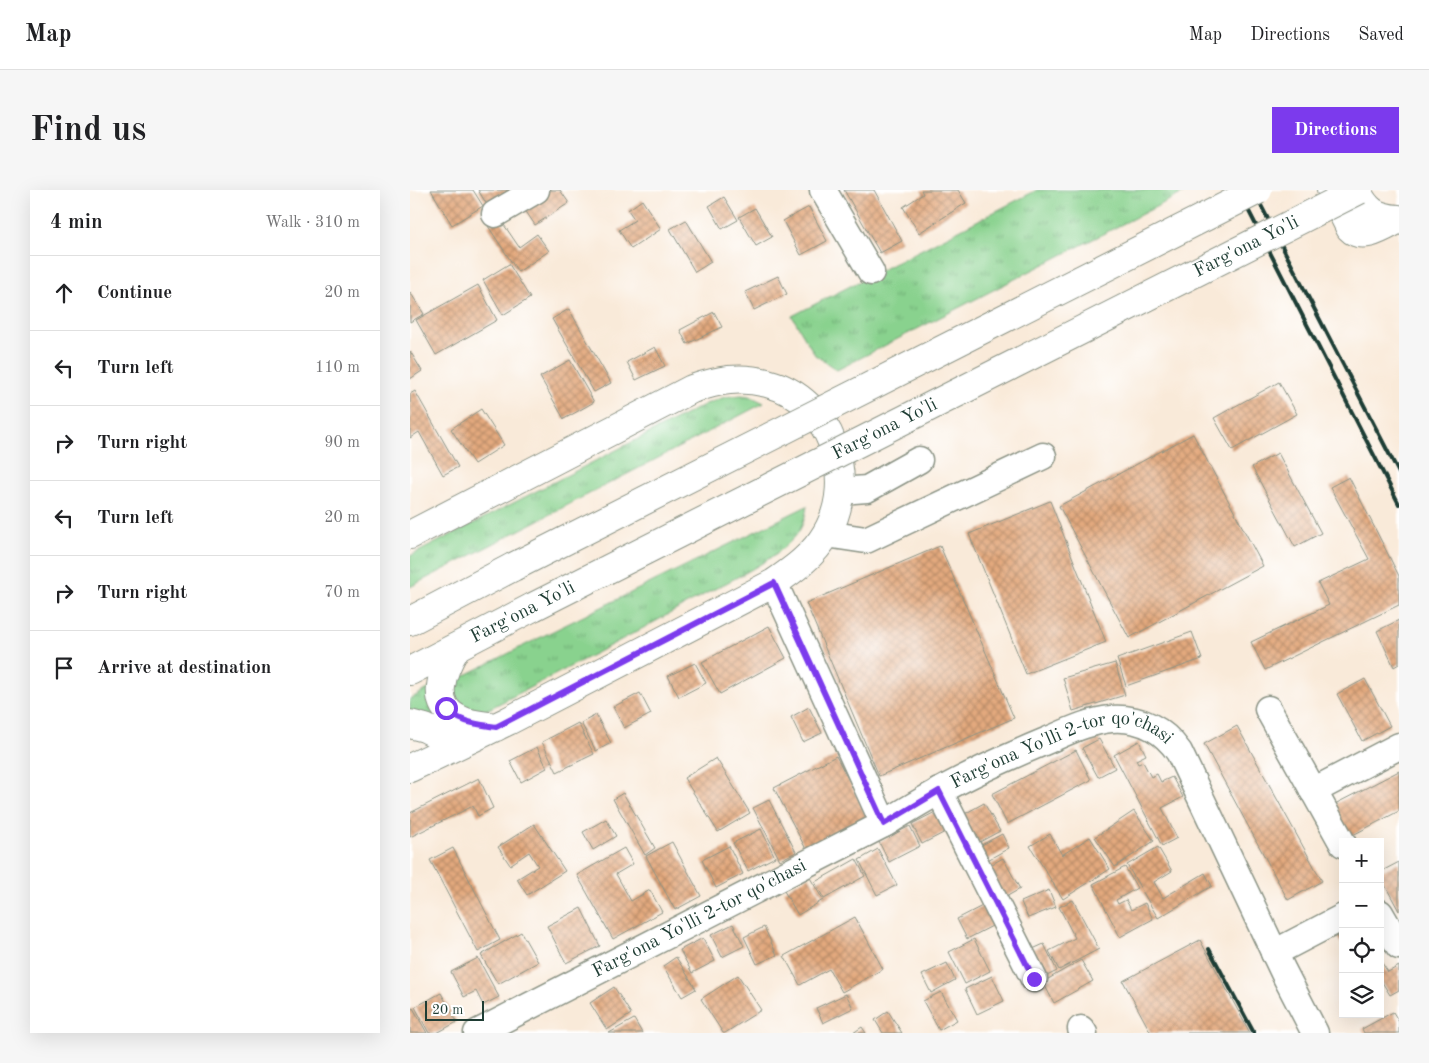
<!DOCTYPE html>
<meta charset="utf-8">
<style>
body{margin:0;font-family:"Old Standard TT",serif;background:#f6f6f6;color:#202124}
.controls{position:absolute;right:15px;bottom:15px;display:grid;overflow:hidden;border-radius:0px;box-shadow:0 5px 20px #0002}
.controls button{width:45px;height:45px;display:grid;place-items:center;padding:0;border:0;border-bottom:1px solid #e0e0e0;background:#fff;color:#202124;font:25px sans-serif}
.scale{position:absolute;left:15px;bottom:12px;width:59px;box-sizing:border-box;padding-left:5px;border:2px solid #1f3d34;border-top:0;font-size:14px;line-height:18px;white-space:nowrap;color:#1f3d34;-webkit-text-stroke:4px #fff;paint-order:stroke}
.stop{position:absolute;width:15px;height:15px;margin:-11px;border:4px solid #7c3aed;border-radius:50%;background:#fff}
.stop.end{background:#7c3aed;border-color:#fff;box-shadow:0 1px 5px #0008}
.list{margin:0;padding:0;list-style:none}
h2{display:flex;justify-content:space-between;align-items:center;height:65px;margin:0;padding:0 20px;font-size:21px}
h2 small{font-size:16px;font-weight:400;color:#757577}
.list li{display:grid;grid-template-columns:32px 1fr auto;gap:15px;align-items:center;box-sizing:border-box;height:75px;padding:0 20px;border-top:1px solid #e0e0e0}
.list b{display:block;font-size:19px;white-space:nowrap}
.list em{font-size:16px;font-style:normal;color:#757577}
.icon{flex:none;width:28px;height:28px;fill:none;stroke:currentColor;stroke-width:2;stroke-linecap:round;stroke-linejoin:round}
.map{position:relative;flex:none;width:989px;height:843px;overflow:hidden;border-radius:0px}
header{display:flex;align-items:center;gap:30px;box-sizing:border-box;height:70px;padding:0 25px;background:#fff;border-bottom:1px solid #e0e0e0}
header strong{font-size:24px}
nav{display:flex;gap:28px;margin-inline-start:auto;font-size:18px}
.intro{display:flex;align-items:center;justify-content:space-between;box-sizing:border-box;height:120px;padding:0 30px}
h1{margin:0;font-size:35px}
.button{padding:12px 22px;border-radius:0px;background:#7c3aed;color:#fff;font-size:18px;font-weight:700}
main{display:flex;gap:30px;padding:0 30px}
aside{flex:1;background:#fff;border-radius:0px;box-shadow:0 5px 20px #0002}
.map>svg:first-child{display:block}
.grass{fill:url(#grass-tufts);stroke:#548861}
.building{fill:url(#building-cross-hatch)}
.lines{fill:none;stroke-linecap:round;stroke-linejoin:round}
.minor-casing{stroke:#8c9486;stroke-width:29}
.major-casing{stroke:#8c9486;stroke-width:30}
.minor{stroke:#fff;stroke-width:26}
.major{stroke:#fff;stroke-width:28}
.rail{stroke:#1f3d34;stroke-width:4}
.major-bridge-casing{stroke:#8c9486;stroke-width:30;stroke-linecap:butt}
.major-bridge{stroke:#fff;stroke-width:28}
.route{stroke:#7c3aed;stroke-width:6}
.labels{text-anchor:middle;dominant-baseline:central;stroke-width:4;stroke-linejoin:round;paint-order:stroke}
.street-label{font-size:19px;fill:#1f3d34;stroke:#fff}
</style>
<header>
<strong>Map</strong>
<nav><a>Map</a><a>Directions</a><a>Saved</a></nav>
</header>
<div class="intro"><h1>Find us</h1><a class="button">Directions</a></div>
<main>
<aside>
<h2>4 min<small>Walk · 310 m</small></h2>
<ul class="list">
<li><svg class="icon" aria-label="ahead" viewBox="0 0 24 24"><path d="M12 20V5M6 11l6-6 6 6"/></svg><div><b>Continue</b></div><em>20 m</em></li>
<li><svg class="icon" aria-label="left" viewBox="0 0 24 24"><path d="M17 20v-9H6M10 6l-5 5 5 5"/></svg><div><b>Turn left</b></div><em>110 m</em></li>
<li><svg class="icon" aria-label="right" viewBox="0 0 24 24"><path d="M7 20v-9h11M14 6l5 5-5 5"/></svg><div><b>Turn right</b></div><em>90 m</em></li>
<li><svg class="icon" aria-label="left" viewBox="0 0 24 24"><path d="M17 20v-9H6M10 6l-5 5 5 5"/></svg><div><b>Turn left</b></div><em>20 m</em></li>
<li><svg class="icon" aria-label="right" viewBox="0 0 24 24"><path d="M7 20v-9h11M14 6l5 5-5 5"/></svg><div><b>Turn right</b></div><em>70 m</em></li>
<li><svg class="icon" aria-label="arrive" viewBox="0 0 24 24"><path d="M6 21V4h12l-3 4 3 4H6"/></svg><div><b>Arrive at destination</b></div></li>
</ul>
</aside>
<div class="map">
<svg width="989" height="843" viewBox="0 0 989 843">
<defs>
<pattern id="grass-tufts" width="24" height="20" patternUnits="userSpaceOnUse" patternTransform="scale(1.25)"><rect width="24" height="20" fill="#89d28e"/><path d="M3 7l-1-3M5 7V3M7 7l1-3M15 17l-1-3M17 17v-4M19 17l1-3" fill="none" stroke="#6fac75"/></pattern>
<pattern id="building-cross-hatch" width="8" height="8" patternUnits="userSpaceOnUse" patternTransform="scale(1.25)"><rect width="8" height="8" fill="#e3a97e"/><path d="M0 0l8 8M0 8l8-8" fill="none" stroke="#b78b68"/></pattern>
</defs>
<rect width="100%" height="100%" fill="#fff"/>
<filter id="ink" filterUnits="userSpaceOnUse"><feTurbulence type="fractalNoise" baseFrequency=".02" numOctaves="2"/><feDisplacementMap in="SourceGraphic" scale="10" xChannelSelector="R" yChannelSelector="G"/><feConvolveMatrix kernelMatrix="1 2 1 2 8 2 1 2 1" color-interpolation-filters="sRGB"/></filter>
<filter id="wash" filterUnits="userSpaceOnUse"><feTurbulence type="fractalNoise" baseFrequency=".0096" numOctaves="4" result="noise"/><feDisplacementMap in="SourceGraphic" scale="20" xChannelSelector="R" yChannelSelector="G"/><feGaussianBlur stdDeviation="1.12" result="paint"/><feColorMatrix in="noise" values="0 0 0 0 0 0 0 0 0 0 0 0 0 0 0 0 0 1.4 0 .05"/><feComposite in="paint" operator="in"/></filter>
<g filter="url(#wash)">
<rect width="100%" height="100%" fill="#f9ead9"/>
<!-- grass -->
<path class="grass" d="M627 0H779L427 180 405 165 382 126Z
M331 205 340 206 354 213 0 397V366L296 214 315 207Z
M397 316C395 329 392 340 382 350 362 371 325 388 299 402 224 444 148 483 73 522L47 519 40 493 137 444Z
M22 497 40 531 0 525V509Z"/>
<g id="blocks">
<!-- building -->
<path class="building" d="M21 0H63L73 16 42 35Z
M68 0H104L79 18Z
M138 0H150L159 13 125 35 113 17Z
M434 0H464L492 51 470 63Z
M511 0H548L556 13 509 43 493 17 513 4Z
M314 7 328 30 312 39 299 16Z
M232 10 251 39 221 59 209 40 225 30 218 20Z
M399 17 417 51 391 65 373 31Z
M345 18 362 47 346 56 329 27Z
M90 29 109 57 127 44 139 61 108 82 78 36Z
M276 30 301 72 285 82 260 39Z
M99 74 120 108 93 125 73 90Z
M368 86 377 104 344 120 335 102Z
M68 95 87 130 26 165 6 130Z
M0 102 14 124 0 132Z
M159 119 201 193 184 202 142 129Z
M304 122 312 137 277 154 270 140Z
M245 157 255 176 226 190 217 172Z
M0 161 12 181 0 189Z
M160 170 184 212 154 229 130 187Z
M869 192 887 224 822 260 804 228Z
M5 201 48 277 33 285 9 242 0 248V204Z
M71 219 94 255 64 274 41 239Z
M783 244 853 376 719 448 649 316Z
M868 263 911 343 885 357 842 277Z
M939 287 989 386V415L855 480 841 452 919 415 908 393 959 369 920 297Z
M640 311 696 452 616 484 559 344Z
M530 356 604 528 469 586 396 413Z
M989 430V474L984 477 967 441Z
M359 436 376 468 310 504 292 472Z
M782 442 792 469 716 496 707 469Z
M285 473 296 493 269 507 258 486Z
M705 473 715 505 663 521 653 488Z
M955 489 980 536 952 551 927 504Z
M230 503 241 524 214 538 203 517Z
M399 517 412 543 393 552 381 527Z
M186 525 201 553 186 561 171 533Z
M168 533 184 564 147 582 132 552Z
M827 536 912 691 878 710 794 554Z
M689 549 705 578 688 587 672 558Z
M729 551 736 565 726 570 728 574 733 572 741 587 747 584 751 592 762 587 773 607 752 618 767 648 752 656 704 565Z
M127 557 137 578 111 592 100 571Z
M666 560 681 590 597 634 582 604Z
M426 566 459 629 397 661 364 598Z
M306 568 340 623 308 642 274 588Z
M989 581V621L939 647 923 615Z
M69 588 83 618 68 626 63 616 0 647V623Z
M213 603 245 658 235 665 203 609Z
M359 610 386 662 370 670 343 618Z
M574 613 590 641 566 654 551 626Z
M533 618 543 638 512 654 502 634Z
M724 621 744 651 705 677 685 647Z
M196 629 206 646 183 660 173 642Z
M124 634 155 681 117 705 107 689 128 676 119 662 100 675 88 657Z
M500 636 510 656 479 672 469 652Z
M351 639 365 667 338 681 323 653Z
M592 644 599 658 574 672 566 658Z
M640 644 652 665 680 647 700 679 653 709 620 656Z
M262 652 291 706 265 720 236 666Z
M319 656 333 684 306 698 292 670Z
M748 657 762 681 744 692 753 708 795 683 802 696 748 728 717 675Z
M43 658 90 750 68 762 20 670Z
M214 658 223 674 206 684 221 711 240 700 252 722 203 749 167 685Z
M468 659 487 695 467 705 449 670Z
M593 668 610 699 592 709 575 678Z
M446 669 455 686 414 709 405 692Z
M989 672V721L970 686V682Z
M715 677 727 698 706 710 708 714 716 710 721 720 735 713 743 729 710 747 683 694Z
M399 686 413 710 388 725 374 701Z
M639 700 646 717 618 728 611 712Z
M663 710 689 759 649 780 639 761 665 748 649 717Z
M578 713 588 733 557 749 547 729Z
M171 718 190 756 156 773 137 736Z
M445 727 473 779 432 802 419 779 390 795 374 766Z
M323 734 334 756 312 767 301 745Z
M354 737 367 765 347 774 334 747Z
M933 740V756L925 745Z
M111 742 128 772 88 794 71 765Z
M293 748 305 771 282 783 270 760Z
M564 749 580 781 555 794 539 762Z
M790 750 840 843H741L713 791Z
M634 754 647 781 629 790 616 762Z
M266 767 286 799 272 807 253 776Z
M68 768 89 807 73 815 66 801 54 807 41 782Z
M671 770 683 791 644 813 633 792Z
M970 770 978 782 989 776V800L980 805 970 789Z
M537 773 545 790 521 803 512 785Z
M328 785 351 820 315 843H313L291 809Z
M582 786 594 811 567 824 555 799Z
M204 797 221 824 197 840 180 813Z
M531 802 547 830 529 840 513 811Z
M31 803 47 832 27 843H19L5 817Z
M436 804 443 818 413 833 406 818Z
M3 818 17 843H0V820Z
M478 821 492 843H473L465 830Z
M983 822 989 832V843H954L952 839Z
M224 829 232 843H199Z
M452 837 456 843H443Z"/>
</g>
</g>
<g filter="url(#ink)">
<use href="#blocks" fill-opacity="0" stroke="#8c9486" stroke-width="1"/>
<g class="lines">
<defs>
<g id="minor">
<path d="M413 0 461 82"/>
<path d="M85 24 126 0"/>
<path d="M430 301 457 299 509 270"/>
<path d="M416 344 456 350 633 266"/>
<path d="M364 393 474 634"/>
<path d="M858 519 933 654"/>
<path d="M529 601 624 789"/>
<path d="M903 601 989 556"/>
<path d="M970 723 989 756"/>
<path d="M864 763 933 727"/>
<path d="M671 839 674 843"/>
<path id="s1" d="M67 843 474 634C492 623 511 611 530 601 564 582 600 566 636 551 657 542 679 531 701 529 730 527 753 539 769 562L873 781 905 843"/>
</g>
<path id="major" d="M921 0 940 38C953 52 975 36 989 29
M946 0C957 21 965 27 988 29
M0 345 282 199C309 190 329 186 357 193 421 209 449 289 416 344 404 365 383 380 364 393L98 531 0 578
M0 431 103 377
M46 458C32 481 18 516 51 530 61 535 74 535 86 537
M0 481 123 417
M0 534 15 538 48 555"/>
</defs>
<!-- minor casing -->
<use href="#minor" class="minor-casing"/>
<!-- major casing -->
<use href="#major" class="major-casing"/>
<!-- minor -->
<use href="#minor" class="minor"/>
<!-- major -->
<use href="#major" class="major"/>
<!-- rail -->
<path class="rail" d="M828 0 989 314
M843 0 989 283
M799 759 844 843"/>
<defs>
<g id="major-bridge">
<path d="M103 377 848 0"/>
<path id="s2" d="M123 417 949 0"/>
</g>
</defs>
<!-- major-bridge casing -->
<use href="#major-bridge" class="major-bridge-casing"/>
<!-- major-bridge -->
<use href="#major-bridge" class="major-bridge"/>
</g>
</g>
<g class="lines" filter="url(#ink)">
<!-- route -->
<path class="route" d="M36 518C49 533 67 534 86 537L364 393 474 634 529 601 624 789"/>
</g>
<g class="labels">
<!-- street labels -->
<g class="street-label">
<text stroke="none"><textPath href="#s2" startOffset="799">Farg'ona Yo'li</textPath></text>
<text stroke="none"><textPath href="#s2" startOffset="394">Farg'ona Yo'li</textPath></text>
<text transform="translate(113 423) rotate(-27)">Farg'ona Yo'li</text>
<text stroke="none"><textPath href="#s1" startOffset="655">Farg'ona Yo'lli 2-tor qo'chasi</textPath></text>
<text stroke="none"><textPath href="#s1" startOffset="250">Farg'ona Yo'lli 2-tor qo'chasi</textPath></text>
</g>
</g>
</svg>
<div class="controls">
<button>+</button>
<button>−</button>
<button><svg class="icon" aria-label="locate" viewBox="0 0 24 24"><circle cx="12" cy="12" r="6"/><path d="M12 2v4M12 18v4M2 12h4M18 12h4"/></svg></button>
<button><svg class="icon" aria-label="layers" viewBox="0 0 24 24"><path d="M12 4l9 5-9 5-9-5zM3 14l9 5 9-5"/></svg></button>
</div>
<div class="scale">20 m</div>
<div class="stop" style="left:36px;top:518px"></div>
<div class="stop end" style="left:624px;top:789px"></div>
</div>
</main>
